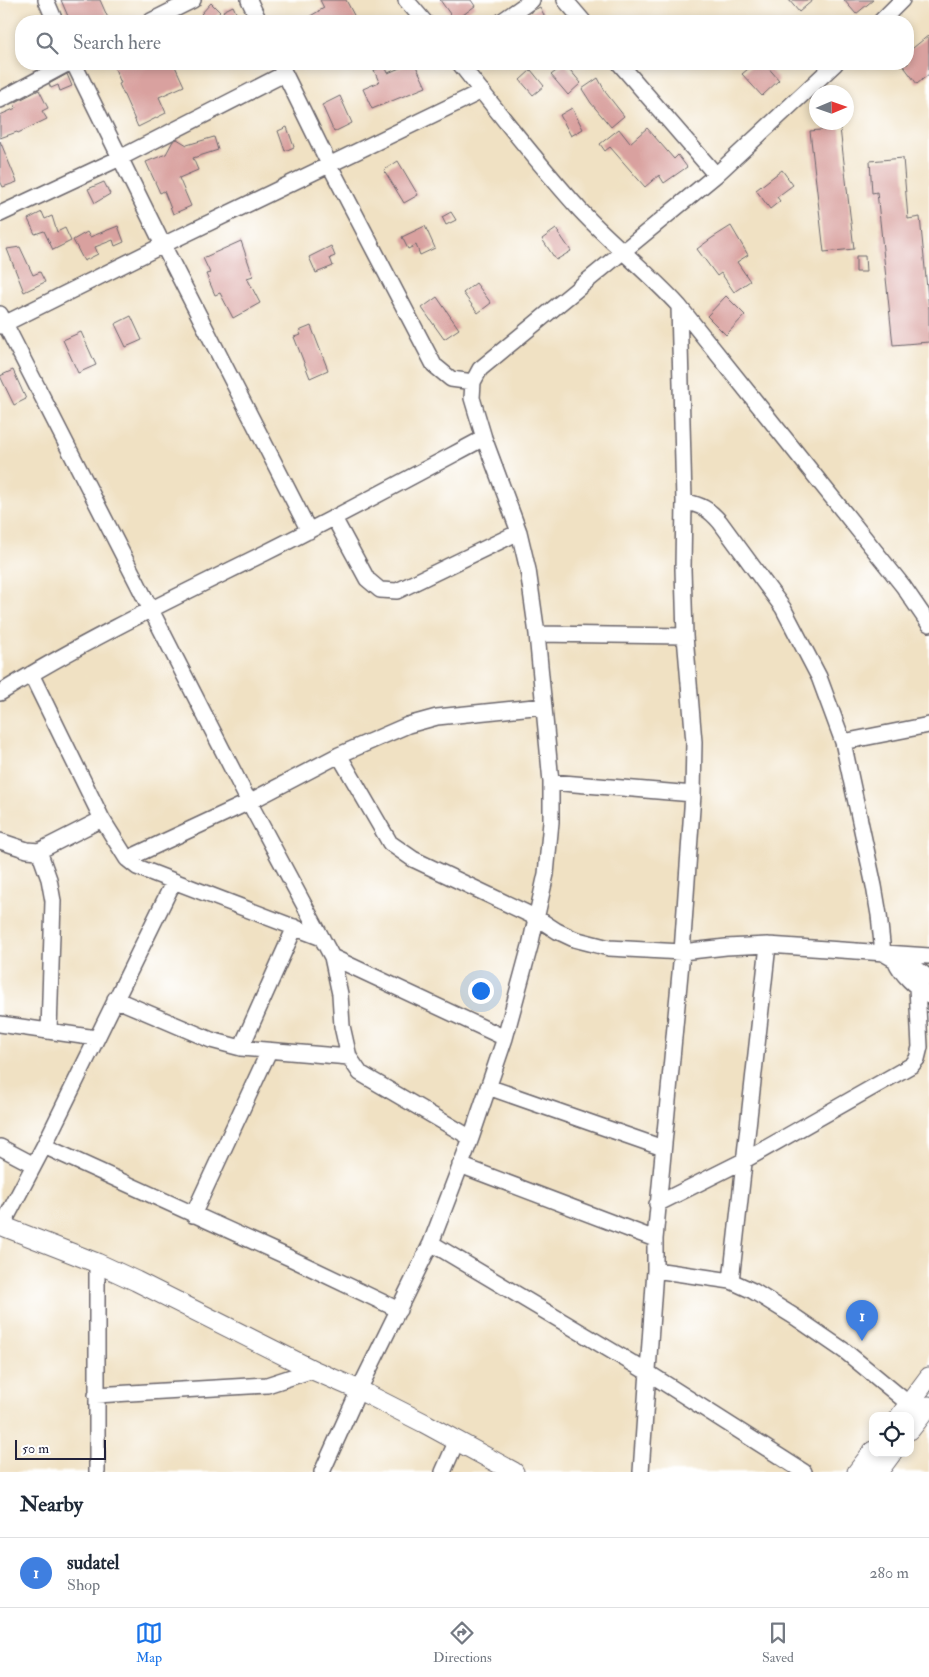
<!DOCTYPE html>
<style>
body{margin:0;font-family:"IM FELL Double Pica",serif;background:#f2f2f3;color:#1f2937}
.controls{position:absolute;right:15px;bottom:15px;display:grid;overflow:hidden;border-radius:10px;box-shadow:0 2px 8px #0003}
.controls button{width:45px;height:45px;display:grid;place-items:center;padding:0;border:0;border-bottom:1px solid #e0e1e3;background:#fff;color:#1f2937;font:25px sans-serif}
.compass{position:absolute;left:809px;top:85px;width:45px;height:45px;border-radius:50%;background:#fff;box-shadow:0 2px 8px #0003;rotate:88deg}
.scale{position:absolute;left:15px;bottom:12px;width:91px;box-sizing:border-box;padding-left:5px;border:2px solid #22223b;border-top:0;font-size:14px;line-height:18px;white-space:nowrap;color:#22223b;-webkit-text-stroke:4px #fff;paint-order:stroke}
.you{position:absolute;left:480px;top:990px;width:18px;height:18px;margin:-12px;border:4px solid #fff;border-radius:50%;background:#1a73e8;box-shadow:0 0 0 8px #1a73e833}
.badge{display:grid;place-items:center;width:32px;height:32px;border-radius:50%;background:#1a73e8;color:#fff;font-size:16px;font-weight:700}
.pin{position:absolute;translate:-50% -41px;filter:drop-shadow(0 1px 2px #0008)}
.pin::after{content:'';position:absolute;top:26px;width:18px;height:15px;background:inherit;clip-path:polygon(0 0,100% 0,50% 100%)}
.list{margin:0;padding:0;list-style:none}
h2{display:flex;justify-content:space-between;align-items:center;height:65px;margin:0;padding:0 20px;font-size:21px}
h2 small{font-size:16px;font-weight:400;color:#747a83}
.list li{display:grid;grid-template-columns:32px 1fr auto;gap:15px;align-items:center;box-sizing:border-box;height:70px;padding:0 20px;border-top:1px solid #e0e1e3}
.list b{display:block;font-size:19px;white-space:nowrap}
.list p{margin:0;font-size:16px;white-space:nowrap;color:#747a83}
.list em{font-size:16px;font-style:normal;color:#747a83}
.icon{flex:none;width:28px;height:28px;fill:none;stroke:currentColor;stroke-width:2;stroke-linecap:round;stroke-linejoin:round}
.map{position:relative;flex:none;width:929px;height:1472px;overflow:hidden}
.search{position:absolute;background:#fff;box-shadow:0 2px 8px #0003;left:15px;right:15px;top:15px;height:55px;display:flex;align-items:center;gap:12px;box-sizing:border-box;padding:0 18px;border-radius:20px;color:#747a83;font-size:19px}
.sheet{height:135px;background:#fff}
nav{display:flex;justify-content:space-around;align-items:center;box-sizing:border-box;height:70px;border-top:1px solid #e0e1e3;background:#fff;font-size:14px;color:#747a83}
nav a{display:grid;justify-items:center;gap:2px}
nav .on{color:#1a73e8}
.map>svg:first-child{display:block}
.building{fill:#d9a19f}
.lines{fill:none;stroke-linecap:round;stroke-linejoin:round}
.minor-casing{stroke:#6a656b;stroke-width:18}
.major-casing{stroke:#6a656b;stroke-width:21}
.minor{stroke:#fff;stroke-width:15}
.major{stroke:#fff;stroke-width:19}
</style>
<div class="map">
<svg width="929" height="1472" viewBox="0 0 929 1472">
<rect width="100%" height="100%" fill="#fff"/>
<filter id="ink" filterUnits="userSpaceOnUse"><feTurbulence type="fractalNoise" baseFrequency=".02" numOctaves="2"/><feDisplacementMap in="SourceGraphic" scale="10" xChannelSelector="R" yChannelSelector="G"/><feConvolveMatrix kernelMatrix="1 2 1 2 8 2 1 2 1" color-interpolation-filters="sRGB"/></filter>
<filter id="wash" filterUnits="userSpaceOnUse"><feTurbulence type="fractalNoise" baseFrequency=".0096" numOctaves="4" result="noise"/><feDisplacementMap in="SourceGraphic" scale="20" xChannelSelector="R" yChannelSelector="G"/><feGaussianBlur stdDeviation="1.12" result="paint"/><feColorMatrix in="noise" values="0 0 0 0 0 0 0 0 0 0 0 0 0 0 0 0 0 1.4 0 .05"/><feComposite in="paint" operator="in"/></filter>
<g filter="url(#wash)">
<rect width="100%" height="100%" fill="#f0e1c3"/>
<g id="blocks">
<!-- building -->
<path class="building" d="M61 0H100L108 18 101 21H70Z
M320 0H346L357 21H302L324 8Z
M440 0H471L475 6 455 21Z
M789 0H813L799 12Z
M844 0H873L856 14Z
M211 3 220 12 211 21H208L201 14Z
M233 6 240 21H228L223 11Z
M540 7 547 21H518L534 10Z
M929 35V74L917 84 902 64H908V52Z
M113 64H174L184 86 159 97 166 113 138 127 119 84 121 83Z
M409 64H415L426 87 372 109 363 89 379 82 374 70 385 66 388 73Z
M565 64 581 83 568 95 551 75Z
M754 64H765L779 80 762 96 742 74Z
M531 70 544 86 533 95 520 80Z
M67 74 72 86 60 91 58 85 51 88 49 84Z
M598 78 606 93 624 116 611 127 591 103 582 89Z
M39 90 48 108 42 111 47 119 18 133 17 132 0 138V115L16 108 14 103Z
M340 96 352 123 334 132 322 105Z
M572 108 583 129 571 136 560 115Z
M287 127 294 147 285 151 278 131Z
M647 128 674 159 678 155 687 167 664 183 659 175 645 187 610 147 605 151 600 144 619 129 630 143Z
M840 128 854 249 824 252 810 131Z
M214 137 218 150 193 158 198 170 179 178 191 206 173 214 164 191 160 193 146 162 166 154 173 141 177 139 187 145Z
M0 141 17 182 3 187 0 181Z
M903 158 908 219 920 217 929 309V342L893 345 877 192 872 193 870 161Z
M398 161 418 195 404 203 384 170Z
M782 170 793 185 777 197 780 201 770 209 756 190Z
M104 182 110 194 95 203 88 189Z
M42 212 45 219 52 216 57 232 65 228 71 241 53 250 44 231 35 234 28 219Z
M451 212 456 220 446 225 442 217Z
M118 226 124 242 115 246 113 240 95 247 98 254 84 261 73 240 87 232 90 237Z
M425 226 435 248 420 255 416 245 408 249 402 237Z
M731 226 748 255 737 262 750 281 734 292 721 273 717 276 697 249 712 238Z
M556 229 571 251 556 260 542 239Z
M241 241 253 276 247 278 260 303 233 318 220 293 215 295 206 274 210 273 203 258Z
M331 246 335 256 330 258 333 266 316 273 309 257Z
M20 247 33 275 40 272 45 282 24 292 7 249Z
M856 256H865L866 272H856Z
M476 283 491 303 478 313 463 293Z
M726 296 745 315 726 335 707 316Z
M437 297 459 329 444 339 422 308Z
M131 316 142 340 126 347 115 324Z
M311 326 328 370 310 378 294 337 301 335 299 331Z
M81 332 96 365 78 373 63 340Z
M13 370 26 399 14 405 0 376Z"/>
</g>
</g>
<g filter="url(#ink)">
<use href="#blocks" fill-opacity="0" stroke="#6a656b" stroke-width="1"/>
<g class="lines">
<defs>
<path id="minor" d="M46 0 55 21
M249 0 259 21
M406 0 424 21
M565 0 583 21
M151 21 193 0
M502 21 532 0
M881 21 902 0
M74 64 163 245 309 531
M280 64 329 164 434 365 451 379 473 382
M460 64C499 113 538 164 581 211 612 244 648 272 679 306L903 586 929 624
M620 64 716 175
M0 100 67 64
M0 214 120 158 284 74
M0 314 249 802 332 957 340 994 342 1026 349 1057 360 1073 471 1138
M0 326 163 245 482 91
M684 501C702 506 708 508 720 522L783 608 819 677 843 742 874 886 879 915 883 953 895 960 908 962 929 978
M334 518 367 579 380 590 397 591 519 532
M537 634 685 636
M31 674 102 819 127 859 249 802 339 755 408 725 437 717 544 706
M0 693C85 640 176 597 265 553 339 516 411 477 484 438
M843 742 929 725
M339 755 390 843 413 859 537 918 557 931 574 939 609 948 682 952 726 947 768 945 929 956
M551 782 693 794
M0 841 27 850 39 851 102 819
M39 851 49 879 53 901 49 1031
M127 859 137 867 322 938
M332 957 505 1038
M895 960C902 976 915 986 929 996
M115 999 211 1040 241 1048 349 1057
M0 1024 96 1038
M241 1048 295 927
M488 1087 663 1148
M44 1146 292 1259 399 1310
M0 1147 34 1165
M460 1165 655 1239
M657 1204 745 1160 912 1065 917 1059 920 1047 917 987
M193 1215 269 1051
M2 1226 44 1146 174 881
M431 1243 647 1372 804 1472
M655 1270 731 1281 753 1291 795 1317 846 1352 909 1404
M731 1281 768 945
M96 1395 267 1385 313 1370
M97 1472V1263
M322 1472 359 1390 431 1243 471 1138 505 1038 530 946 546 874 551 822V782L537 634 528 570 519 532 484 438 472 398 473 382 480 369 716 175 835 64
M443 1472 457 1440
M641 1472 655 1270V1239L682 952 693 794 694 742 685 636 683 569 684 501 679 306"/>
<path id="major" d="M0 1225 97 1263 136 1281 313 1370 359 1390 424 1423 514 1472
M900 1416 929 1377
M910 1430 929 1406
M857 1472 873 1451
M878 1472 892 1453"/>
</defs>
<!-- minor casing -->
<use href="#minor" class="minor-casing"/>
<!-- major casing -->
<use href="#major" class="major-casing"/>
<!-- minor -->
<use href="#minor" class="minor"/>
<!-- major -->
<use href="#major" class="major"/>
</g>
</g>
</svg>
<div class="controls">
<button><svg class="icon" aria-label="locate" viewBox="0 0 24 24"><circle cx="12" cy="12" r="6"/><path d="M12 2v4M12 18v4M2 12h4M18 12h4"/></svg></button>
</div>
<svg class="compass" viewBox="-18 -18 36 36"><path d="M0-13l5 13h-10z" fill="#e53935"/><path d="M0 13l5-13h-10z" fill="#747a83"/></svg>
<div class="scale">50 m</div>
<div class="you"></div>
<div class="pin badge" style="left:862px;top:1341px;background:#3f7fe0">1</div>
<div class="search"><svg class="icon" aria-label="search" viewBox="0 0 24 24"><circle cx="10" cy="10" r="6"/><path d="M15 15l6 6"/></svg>Search here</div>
</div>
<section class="sheet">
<h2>Nearby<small></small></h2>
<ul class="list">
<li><span class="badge" style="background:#3f7fe0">1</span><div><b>sudatel</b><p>Shop</p></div><em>280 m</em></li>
</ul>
</section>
<nav>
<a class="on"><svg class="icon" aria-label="map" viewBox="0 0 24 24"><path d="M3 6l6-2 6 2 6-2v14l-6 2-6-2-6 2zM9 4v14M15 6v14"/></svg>Map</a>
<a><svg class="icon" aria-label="directions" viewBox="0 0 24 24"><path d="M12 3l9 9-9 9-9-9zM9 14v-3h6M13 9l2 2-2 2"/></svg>Directions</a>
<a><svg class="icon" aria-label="saved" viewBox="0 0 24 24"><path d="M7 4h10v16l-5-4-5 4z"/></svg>Saved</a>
</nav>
